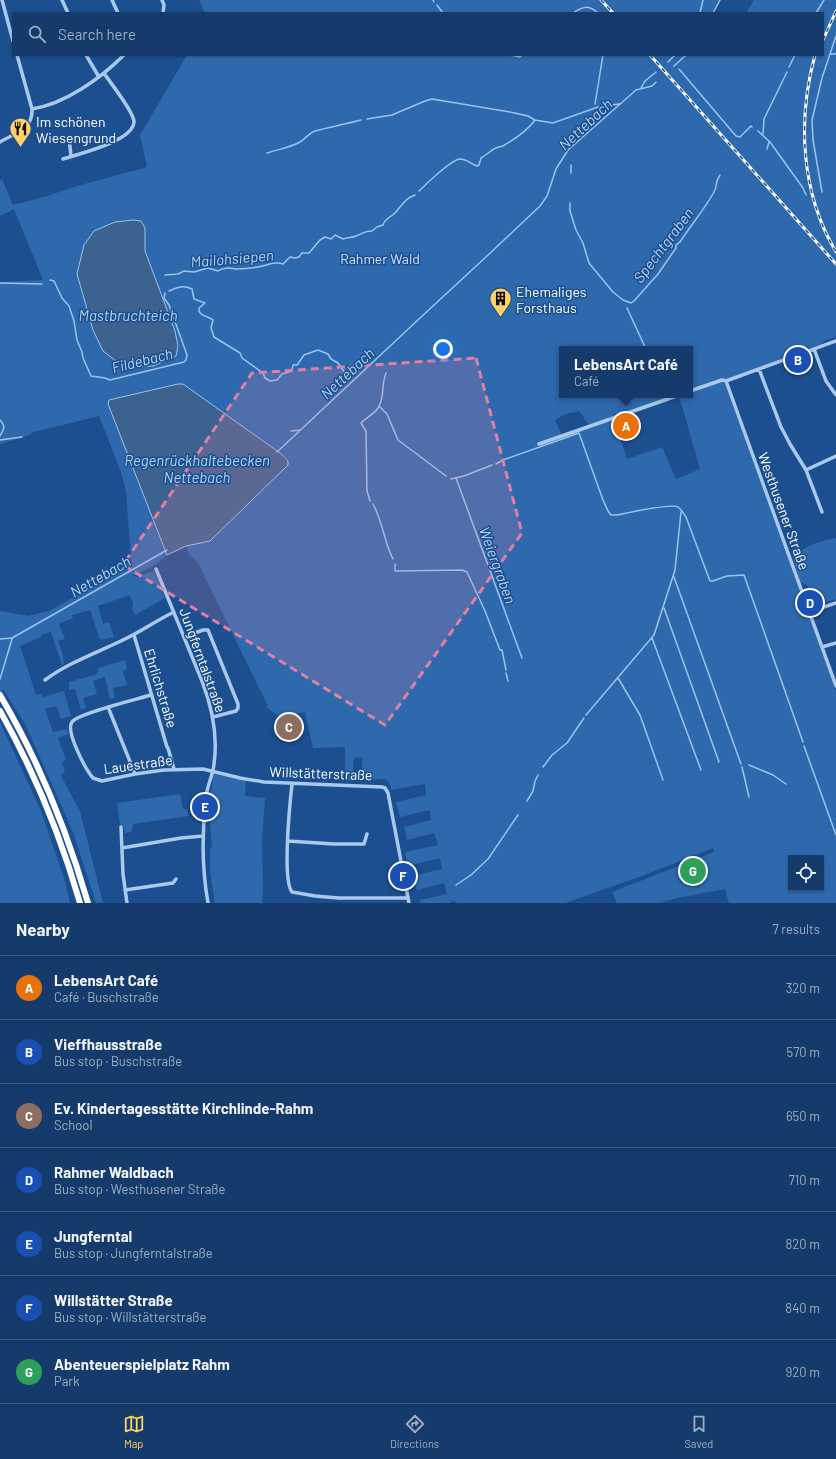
<!DOCTYPE html>
<meta charset="utf-8">
<style>
body{margin:0;font-family:Barlow,sans-serif;background:#1d4271;color:#f1f3f6}
.controls{position:absolute;right:12px;bottom:12px;display:grid;overflow:hidden;border-radius:0px;box-shadow:0 1px 3px #0004}
.controls button{width:36px;height:36px;display:grid;place-items:center;padding:0;border:0;border-bottom:1px solid #33557e;background:#143b6b;color:#f1f3f6;font:20px sans-serif}
.you{position:absolute;left:443px;top:349px;width:14px;height:14px;margin:-10px;border:3px solid #fff;border-radius:50%;background:#1a73e8;box-shadow:0 0 0 6px #1a73e833}
.badge{display:grid;place-items:center;width:26px;height:26px;border-radius:50%;background:#ffd166;color:#fff;font-size:13px;font-weight:700}
.pin{position:absolute;translate:-50% -50%;border:2px solid #fff;box-shadow:0 1px 4px #0006}
.popup{position:absolute;left:559px;top:346px;width:134px;height:52px;box-sizing:border-box;display:grid;place-content:center;border-radius:0px;background:#143b6b;filter:drop-shadow(0 1px 3px #0005);font-size:13px;white-space:nowrap;color:#9dadc1}
.popup b{font-size:15px;color:#f1f3f6}
.popup::after{content:'';position:absolute;left:50%;top:100%;margin-left:-8px;border:8px solid transparent;border-top-color:#143b6b}
.list{margin:0;padding:0;list-style:none}
h2{display:flex;justify-content:space-between;align-items:center;height:52px;margin:0;padding:0 16px;font-size:17px}
h2 small{font-size:13px;font-weight:400;color:#9dadc1}
.list li{display:grid;grid-template-columns:26px 1fr auto;gap:12px;align-items:center;box-sizing:border-box;height:64px;padding:0 16px;border-top:1px solid #33557e}
.list b{display:block;font-size:15px;white-space:nowrap}
.list p{margin:0;font-size:13px;white-space:nowrap;color:#9dadc1}
.list em{font-size:13px;font-style:normal;color:#9dadc1}
.icon{flex:none;width:22px;height:22px;fill:none;stroke:currentColor;stroke-width:2;stroke-linecap:round;stroke-linejoin:round}
.map{position:relative;flex:none;width:836px;height:903px;overflow:hidden}
.search{position:absolute;background:#143b6b;box-shadow:0 1px 3px #0004;left:12px;right:12px;top:12px;height:44px;display:flex;align-items:center;gap:10px;box-sizing:border-box;padding:0 14px;border-radius:0px;color:#9dadc1;font-size:15px}
.sheet{height:500px;background:#143b6b}
nav{display:flex;justify-content:space-around;align-items:center;box-sizing:border-box;height:56px;border-top:1px solid #33557e;background:#143b6b;font-size:11px;color:#9dadc1}
nav a{display:grid;justify-items:center;gap:2px}
nav .on{color:#ffd166}
.map>svg:first-child{display:block}
.green{fill:#2e69ad;fill-rule:evenodd}
.water{fill:#3c6290;stroke:#9cc4f0}
.lines{fill:none;stroke-linecap:round;stroke-linejoin:round}
.stream{stroke:#9cc4f0;stroke-width:1.5}
.minor{stroke:#a9c9ee;stroke-width:3.5}
.motorway{stroke:#fff;stroke-width:6}
.rail-casing{stroke:#fff;stroke-width:3}
.rail{stroke:#1b4f8f;stroke-width:1.5;stroke-dasharray:4.5;stroke-linecap:butt}
.marked{fill:#dd80a5;fill-opacity:0.2;stroke:#dd80a5;stroke-width:3;stroke-dasharray:8 5;stroke-linejoin:round}
.labels{text-anchor:middle;dominant-baseline:central;stroke-width:3;stroke-linejoin:round;paint-order:stroke}
.poi-label{font-size:14px;fill:#fff;stroke:#1b4f8f;text-anchor:start}
.park-label{font-size:14px;fill:#cfe3fa;stroke:#1b4f8f}
.street-label{font-size:14px;fill:#fff;stroke:#1b4f8f}
.water-label{font-size:15px;font-style:italic;fill:#b5d3f5;stroke:#1b4f8f}
</style>
<div class="map">
<svg width="836" height="903" viewBox="0 0 836 903">
<rect width="100%" height="100%" fill="#1b4f8f"/>
<!-- green -->
<path class="green" d="M199 0H719L713 11 714 13H205Z
M754 0H836V337L826 340 820 344 724 381 836 691V903H729L725 889 677 898 660 903H617L612 892 714 852 713 848 642 876 565 903H458L453 901 450 903H420V900L447 894 444 883 417 890 412 876 442 869 440 858 408 866 405 852 438 845 434 833 407 840 404 827 431 820 430 810 400 817 396 802 426 795 425 784 391 790V786L386 779 362 780V757L354 758 352 781H345V747L313 748 305 712 281 718 266 707 268 706 198 563 189 554 186 546 210 541 288 459 183 384H178L109 400 108 404 167 555 155 565 133 576 137 577 154 571 165 598 135 615 132 609 133 603 130 595 98 606 103 624 109 622 114 637 100 640 90 610 72 615 73 618 59 624 65 639 58 641 63 655 64 664 62 665 51 632 41 635V637L20 646 36 695 41 694 43 697 64 691 71 716 61 719 56 706 45 709 53 732 67 729 68 734 58 738 66 760 62 762 65 771 61 776 80 811 103 903H96L73 832 26 726 3 689 0 699V611L28 616 49 611 105 580 131 561 126 491 121 472 99 416 34 432 27 436 0 444V282L43 280 14 209 0 216V180L2 179 13 205 44 197 77 186 147 167 140 135 187 55H823V13H746ZM133 220 141 221 145 229V251L175 331 178 346 176 356 153 366 77 274 80 263 94 231 115 222ZM562 349H690V395H562ZM677 398 680 399 700 469 676 479 662 447 627 459 614 420ZM579 411 589 425 561 434 555 420 565 414ZM791 858H821V888H791Z
M836 538V599L813 607 807 585 800 582 793 557C809 544 816 542 836 538Z
M125 660 127 668 123 672 127 685 113 688 115 698 110 699 105 677 93 681 97 694 83 698 86 708 81 710 75 689 69 690V682L97 674 99 668Z
M0 722 41 811 64 878 70 903H0Z
M214 774 246 780 245 796 265 798 262 841 263 890 262 903H215L210 872V849L212 846C209 821 209 799 214 774Z
M180 794 183 809H187L189 816 133 824 132 832 125 833 124 827 120 824 117 803Z"/>
<!-- water -->
<path class="water" d="M133 220 141 221 145 228V251L175 331 178 346 176 356 153 366 132 367 116 361 103 351 93 330 77 274 84 245 94 231 115 222Z
M178 384H183L280 453C284 457 289 459 288 465L210 541 186 546 167 555 108 404 109 400Z"/>
<g class="lines">
<!-- stream -->
<path class="stream" d="M433 0 434 2
M437 5 443 13
M573 13C583 6 589 5 598 13
M700 13 703 0
M713 13 720 0
M816 13 824 0
M830 54H836
M510 55 520 57 522 55
M668 62 675 55
M674 66 686 55
M789 67 795 55
M679 69 736 136 740 137 751 126 752 127
M641 88 645 81 656 72
M595 104 603 55
M367 119 392 115 425 101 432 99 510 112 528 116 535 120
M758 131 770 142 803 188 806 195
M763 134 764 119 787 72
M767 149 769 142
M267 153C279 149 289 148 300 142 305 139 309 133 315 131 330 127 346 124 361 120
M571 173V165
M419 191C426 184 451 160 460 159 467 159 471 164 477 166L479 165 481 158C486 155 489 152 494 149 497 147 500 147 503 146 515 139 528 130 535 120L553 123 598 107 619 104
M822 192 813 140 812 120 822 78 836 36
M570 203V211L576 230 583 243 589 263 613 292 623 300 631 303 634 301 658 274 676 248V245L680 242C691 225 704 210 714 192 718 185 714 184 720 175
M165 275 178 274 184 271 194 272 208 268 218 271C224 267 229 268 236 269 245 269 254 268 262 266 269 265 274 261 283 264L290 257 295 258 299 257 302 253H309L320 240 325 237 331 239 335 235 343 239C348 237 352 238 356 236 364 233 364 231 372 231L377 227 383 225C385 219 389 218 394 214 402 206 404 199 415 195
M50 280 54 281 62 298 69 306 74 321 77 340 82 352 83 358 91 376 105 378 110 380 184 362 186 360 187 355 169 305 164 298 165 293
M0 283 42 284
M169 291C178 287 183 285 192 289L194 299 205 303 199 308V311C201 317 209 316 213 320L211 328 214 337 240 353 242 358 263 373 265 378 270 381 277 380 282 374 292 371 293 365H297L304 355 318 350 328 354 331 359 338 363 345 373
M627 308 646 349
M661 395V397
M379 406 387 414 398 440 446 476
M0 420C6 426 4 429 0 436
M291 431 301 430
M0 440 22 437
M277 452 420 318 487 256 540 206 547 196 556 169 568 150 636 90 652 86 656 82
M496 464 503 460 579 433 603 500 608 511 611 515H617C627 513 671 503 678 507 681 509 684 514 686 517L710 581H713L727 576 744 575 803 742
M456 478 522 658
M451 479 464 476 492 465
M370 501 367 491 366 431 361 423C366 418 374 414 378 408 385 398 381 384 386 373
M373 504C383 522 384 542 393 559
M395 564V571L462 570 467 572 485 611 500 650H502L506 670
M674 577 741 764
M664 608 719 762
M652 638 701 770
M0 639 12 638 167 550
M506 673 508 681
M618 678 640 715 663 780
M0 679 12 639
M586 715 654 635 675 570 681 512
M804 746 836 835
M749 765 773 775 786 784
M543 767 552 755 567 743 584 718
M742 767 749 797
M527 801 533 791 535 781 538 775
M456 885 471 875 488 859 518 815"/>
<!-- minor -->
<path class="minor" d="M2 0 13 41
M62 0 68 13
M112 0 118 13
M162 0 164 5 163 13
M86 55 99 77
M32 109C65 104 101 78 124 55
M69 138 71 156
M0 142C15 133 33 130 32 109L17 55
M63 159C78 154 135 141 134 121 132 109 111 84 104 73
M814 349 826 381 836 395
M759 369 781 427 790 444 806 470 822 512
M726 381 836 686
M690 391 722 380 726 381 836 341
M539 444 679 395
M806 470 836 456
M156 569 202 681C212 707 218 736 214 764 213 775 207 786 206 797 202 831 202 869 208 903
M809 612 836 603
M134 635 167 747
M184 637 203 630H208L238 704V708L236 711 213 717
M822 647 836 643
M45 680C69 662 99 652 125 639 142 631 157 620 174 612
M151 695C138 699 77 714 72 722 65 731 86 770 93 778L102 781 135 774 164 770 203 769 240 778 264 782 382 787 385 788 388 793 409 903
M108 707 135 774
M168 748 174 769
M292 784C290 802 282 880 292 892L315 896 339 898H408
M121 827 123 874 127 903
M288 841 334 844H364L367 834
M122 848 181 838 203 836
M125 890 173 883 176 879"/>
<!-- motorway -->
<path class="motorway" d="M0 695C38 759 67 831 88 903
M0 711C34 771 61 837 80 903"/>
<defs>
<path id="rail" d="M601 0 613 13
M823 40 836 11
M650 55 836 264
M815 55C797 120 801 193 836 252"/>
</defs>
<!-- rail casing -->
<use href="#rail" class="rail-casing"/>
<!-- rail -->
<use href="#rail" class="rail"/>
</g>
<!-- marked area -->
<path class="marked" d="M476 358 522 533 385 725 123 565 252 373Z"/>
<!-- icons -->
<defs>
<symbol id="restaurant-pin" viewBox="-11 -11 22 30"><path d="M0 17L-7.5 6A9.5 9.5 0 1 1 7.5 6Z" fill="#ffd166" stroke="#1b4f8f"/><path d="M-5-6h1v4h1v-4h1v4h1v-4h1v5L-1.5 .5V6h-2V.5L-5-1ZM5-6V6H3V1.5H1.5Q1.5-4 5-6Z" fill="#111"/></symbol>
<symbol id="building-pin" viewBox="-11 -11 22 30"><path d="M0 17L-7.5 6A9.5 9.5 0 1 1 7.5 6Z" fill="#ffd166" stroke="#1b4f8f"/><path d="M-4-6H4V6H1V3H-1V6H-4ZM-2.5-4.3h1.7v1.8h-1.7ZM.8-4.3h1.7v1.8H.8ZM-2.5-1h1.7V.8h-1.7ZM.8-1h1.7V.8H.8Z" fill="#111"/></symbol>
</defs>
<g fill-rule="evenodd">
<use href="#restaurant-pin" x="8" y="116" width="25" height="34"/>
<use href="#building-pin" x="488" y="286" width="25" height="34"/>
</g>
<g class="labels">
<!-- poi labels -->
<g class="poi-label">
<text x="36" y="121">Im schönen<tspan x="36" dy="16">Wiesengrund</tspan></text>
<text x="516" y="291">Ehemaliges<tspan x="516" dy="16">Forsthaus</tspan></text>
</g>
<!-- park labels -->
<g class="park-label">
<text x="380" y="258">Rahmer Wald</text>
</g>
<!-- street labels -->
<g class="street-label">
<text transform="translate(784 511) rotate(70)">Westhusener Straße</text>
<text transform="translate(203 660) rotate(70)">Jungferntalstraße</text>
<text transform="translate(161 688) rotate(73)">Ehrlichstraße</text>
<text transform="translate(138 764) rotate(-8)">Lauestraße</text>
<text transform="translate(321 773) rotate(2)">Willstätterstraße</text>
</g>
<!-- water labels -->
<g class="water-label">
<text transform="translate(585 124) rotate(-43)">Nettebach</text>
<text transform="translate(663 245) rotate(-53)">Spechtgraben</text>
<text transform="translate(232 258) rotate(-5)">Mailohsiepen</text>
<text x="128" y="315">Mastbruchteich</text>
<text transform="translate(142 360) rotate(-14)">Fildebach</text>
<text transform="translate(347 373) rotate(-43)">Nettebach</text>
<text x="197" y="460">Regenrückhaltebecken<tspan x="197" dy="17">Nettebach</tspan></text>
<text transform="translate(498 565) rotate(70)">Weiergraben</text>
<text transform="translate(100 576) rotate(-30)">Nettebach</text>
</g>
</g>
</svg>
<div class="controls">
<button><svg class="icon" aria-label="locate" viewBox="0 0 24 24"><circle cx="12" cy="12" r="6"/><path d="M12 2v4M12 18v4M2 12h4M18 12h4"/></svg></button>
</div>
<div class="you"></div>
<div class="pin badge" style="left:626px;top:426px;background:#e8710a">A</div>
<div class="popup"><b>LebensArt Café</b>Café</div>
<div class="pin badge" style="left:798px;top:360px;background:#1a4fb4">B</div>
<div class="pin badge" style="left:289px;top:727px;background:#8d6e63">C</div>
<div class="pin badge" style="left:810px;top:603px;background:#1a4fb4">D</div>
<div class="pin badge" style="left:205px;top:807px;background:#1a4fb4">E</div>
<div class="pin badge" style="left:403px;top:876px;background:#1a4fb4">F</div>
<div class="pin badge" style="left:693px;top:871px;background:#2e9e5b">G</div>
<div class="search"><svg class="icon" aria-label="search" viewBox="0 0 24 24"><circle cx="10" cy="10" r="6"/><path d="M15 15l6 6"/></svg>Search here</div>
</div>
<section class="sheet">
<h2>Nearby<small>7 results</small></h2>
<ul class="list">
<li><span class="badge" style="background:#e8710a">A</span><div><b>LebensArt Café</b><p>Café · Buschstraße</p></div><em>320 m</em></li>
<li><span class="badge" style="background:#1a4fb4">B</span><div><b>Vieffhausstraße</b><p>Bus stop · Buschstraße</p></div><em>570 m</em></li>
<li><span class="badge" style="background:#8d6e63">C</span><div><b>Ev. Kindertagesstätte Kirchlinde-Rahm</b><p>School</p></div><em>650 m</em></li>
<li><span class="badge" style="background:#1a4fb4">D</span><div><b>Rahmer Waldbach</b><p>Bus stop · Westhusener Straße</p></div><em>710 m</em></li>
<li><span class="badge" style="background:#1a4fb4">E</span><div><b>Jungferntal</b><p>Bus stop · Jungferntalstraße</p></div><em>820 m</em></li>
<li><span class="badge" style="background:#1a4fb4">F</span><div><b>Willstätter Straße</b><p>Bus stop · Willstätterstraße</p></div><em>840 m</em></li>
<li><span class="badge" style="background:#2e9e5b">G</span><div><b>Abenteuerspielplatz Rahm</b><p>Park</p></div><em>920 m</em></li>
</ul>
</section>
<nav>
<a class="on"><svg class="icon" aria-label="map" viewBox="0 0 24 24"><path d="M3 6l6-2 6 2 6-2v14l-6 2-6-2-6 2zM9 4v14M15 6v14"/></svg>Map</a>
<a><svg class="icon" aria-label="directions" viewBox="0 0 24 24"><path d="M12 3l9 9-9 9-9-9zM9 14v-3h6M13 9l2 2-2 2"/></svg>Directions</a>
<a><svg class="icon" aria-label="saved" viewBox="0 0 24 24"><path d="M7 4h10v16l-5-4-5 4z"/></svg>Saved</a>
</nav>
